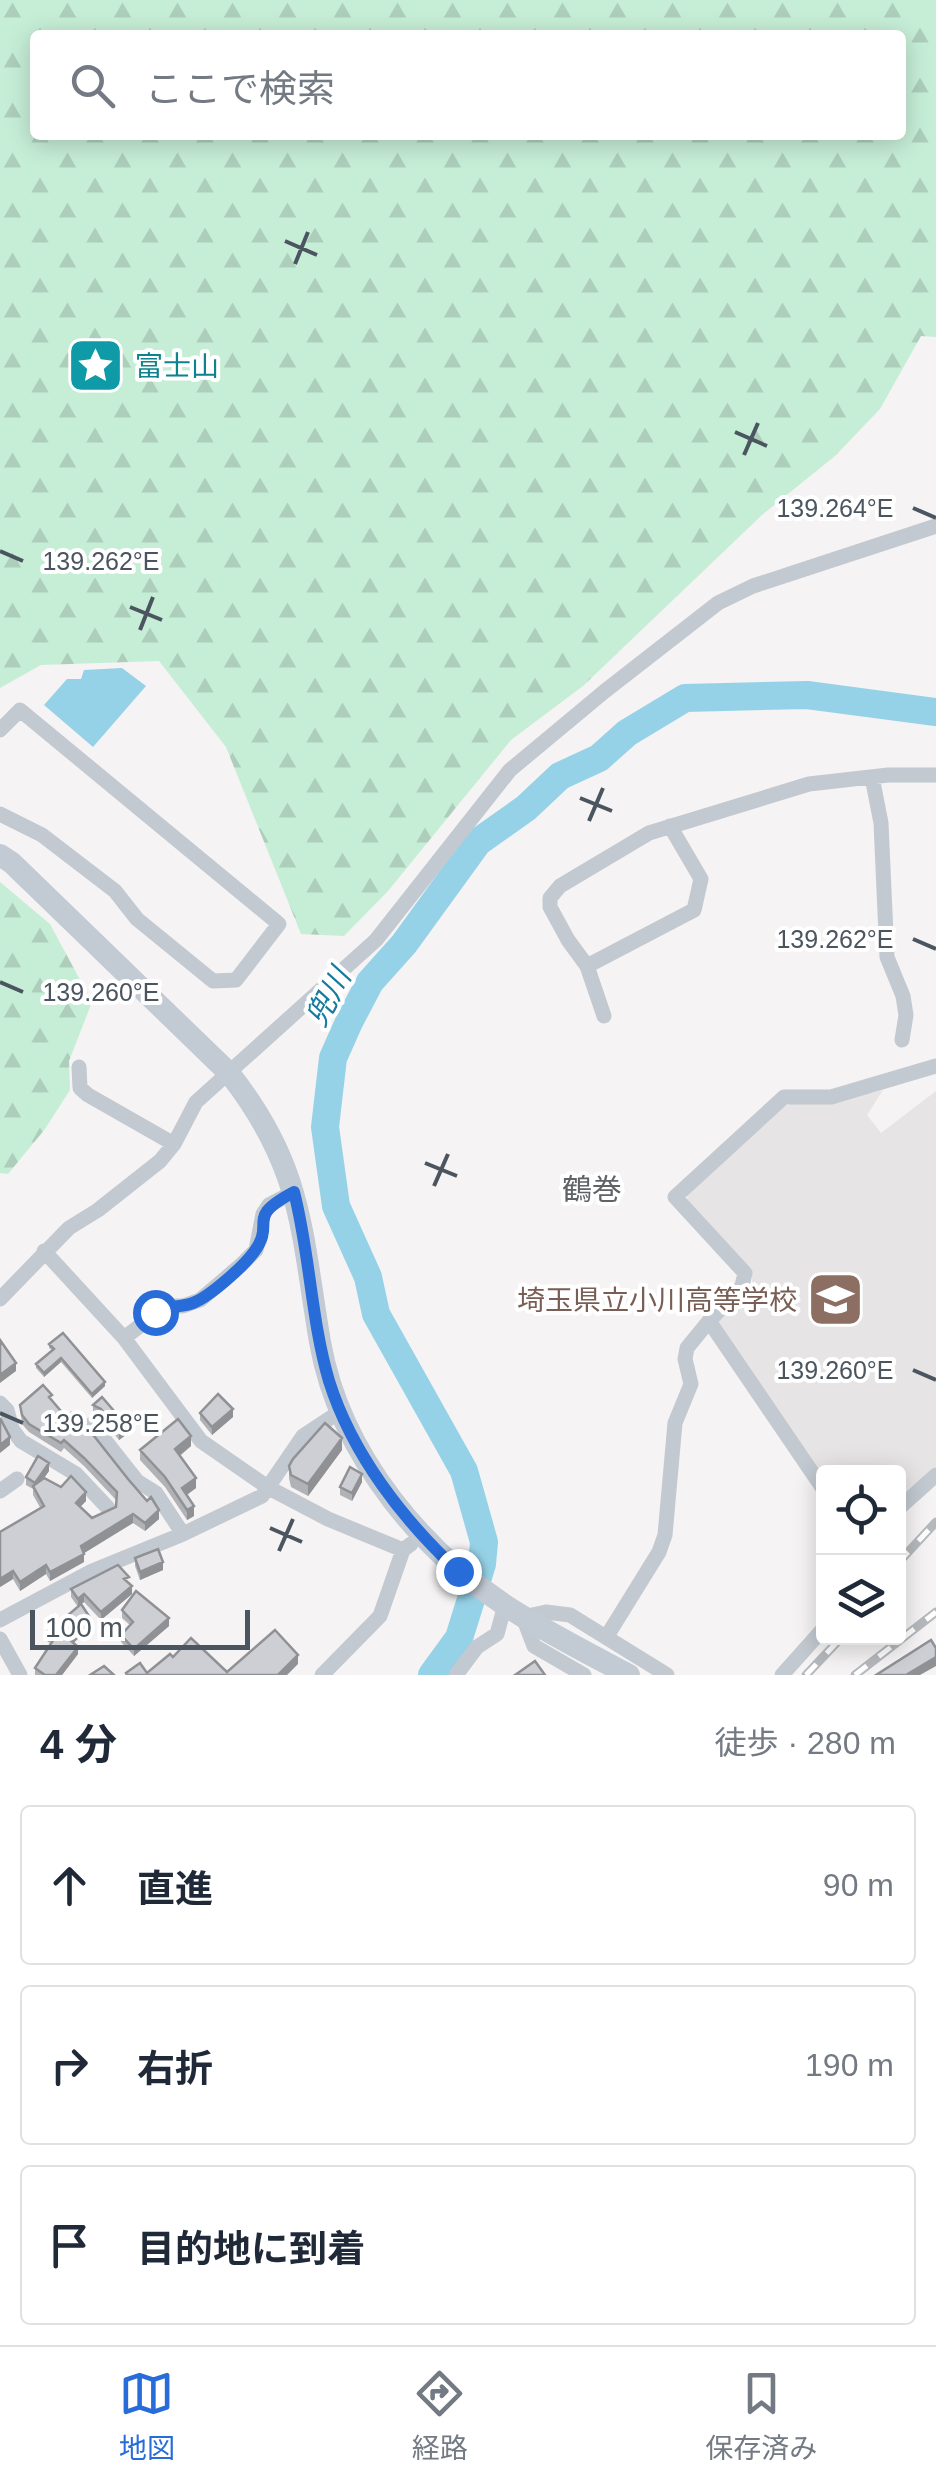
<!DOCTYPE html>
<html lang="ja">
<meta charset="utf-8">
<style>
body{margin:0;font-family:Helvetica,"Noto Sans JP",sans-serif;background:#f2f2f3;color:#1f2937}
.controls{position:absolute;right:30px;bottom:30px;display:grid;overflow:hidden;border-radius:10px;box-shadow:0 5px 25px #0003}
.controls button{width:90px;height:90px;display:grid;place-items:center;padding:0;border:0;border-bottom:2px solid #e0e1e3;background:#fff;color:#1f2937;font:50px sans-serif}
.scale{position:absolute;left:30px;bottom:25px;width:220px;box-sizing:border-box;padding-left:10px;border:5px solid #4b555f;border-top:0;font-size:28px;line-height:35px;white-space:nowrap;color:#4b555f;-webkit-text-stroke:8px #fff;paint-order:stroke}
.stop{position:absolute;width:30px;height:30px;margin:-22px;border:8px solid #286cd9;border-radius:50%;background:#fff}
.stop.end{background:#286cd9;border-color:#fff;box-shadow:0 2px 10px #0008}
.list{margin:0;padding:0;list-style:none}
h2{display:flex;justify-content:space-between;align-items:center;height:130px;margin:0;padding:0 40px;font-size:42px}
h2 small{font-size:32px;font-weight:400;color:#747a83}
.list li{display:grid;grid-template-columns:65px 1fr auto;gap:30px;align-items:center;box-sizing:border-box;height:160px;margin:0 20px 20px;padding:0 20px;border:2px solid #e0e1e3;border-radius:10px}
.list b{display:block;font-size:38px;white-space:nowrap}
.list em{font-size:32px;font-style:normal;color:#747a83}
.icon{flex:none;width:55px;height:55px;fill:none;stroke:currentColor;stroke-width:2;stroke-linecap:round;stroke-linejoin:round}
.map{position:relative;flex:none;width:936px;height:1675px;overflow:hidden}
.search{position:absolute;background:#fff;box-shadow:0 5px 25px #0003;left:30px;right:30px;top:30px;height:110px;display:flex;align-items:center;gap:25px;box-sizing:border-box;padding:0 35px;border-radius:10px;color:#747a83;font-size:38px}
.sheet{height:670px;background:#fff}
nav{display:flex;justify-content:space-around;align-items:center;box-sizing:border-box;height:140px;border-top:2px solid #e0e1e3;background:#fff;font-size:28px;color:#747a83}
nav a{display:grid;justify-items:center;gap:5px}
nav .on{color:#286cd9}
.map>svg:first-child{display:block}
.education{fill:#e6e4e4}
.forest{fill:url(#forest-firs);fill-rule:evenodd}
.water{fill:#96d2e7}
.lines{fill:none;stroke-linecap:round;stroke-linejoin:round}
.river{stroke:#96d2e7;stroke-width:28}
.street{stroke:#c2c9d0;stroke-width:15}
.secondary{stroke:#c2cad4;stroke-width:22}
.rail-casing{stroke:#b5b8bc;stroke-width:9}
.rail{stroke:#fff;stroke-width:5;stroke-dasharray:15;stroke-linecap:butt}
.wall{fill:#b0b2b6}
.shaded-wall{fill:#909194}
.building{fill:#cdcfd4;stroke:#909194;stroke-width:2.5}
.route{stroke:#286cd9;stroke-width:12}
.ticks{fill:none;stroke:#4b555f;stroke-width:4}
.labels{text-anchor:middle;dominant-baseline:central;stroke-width:8;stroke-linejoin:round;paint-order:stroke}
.culture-label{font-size:28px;fill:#0d838f;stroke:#fff;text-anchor:start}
.education-label{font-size:28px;fill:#785e54;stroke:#fff;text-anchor:end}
.water-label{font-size:30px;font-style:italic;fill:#177ba0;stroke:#fff}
.neighbourhood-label{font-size:30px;fill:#5f6267;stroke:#fff}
.ticks-label{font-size:25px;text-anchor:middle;fill:#4b555f;stroke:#fff;stroke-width:8;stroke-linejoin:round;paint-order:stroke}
</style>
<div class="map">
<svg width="936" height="1675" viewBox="0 0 936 1675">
<defs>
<pattern id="forest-firs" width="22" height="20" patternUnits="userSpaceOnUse" patternTransform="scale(2.5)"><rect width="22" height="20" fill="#c6eed7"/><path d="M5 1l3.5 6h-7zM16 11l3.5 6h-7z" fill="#accebb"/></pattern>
</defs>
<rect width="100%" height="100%" fill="#f5f3f3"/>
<!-- education -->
<path class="education" d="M883 1090 867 1115 881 1133 936 1091V1467L899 1497 898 1472H824L823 1483 718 1324V1317L752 1284V1270L686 1202 688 1195 780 1109 792 1103 836 1102Z"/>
<!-- forest -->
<path class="forest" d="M0 0H936V337L921 336 880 409 835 456 762 515 583 686 511 740 388 891 344 936 301 934 226 747 159 661 41 665 0 688ZM35 35H901V135H35Z
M0 882 50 924 92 1002 69 1061 70 1090 45 1129 8 1174 0 1173Z"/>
<!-- water -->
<path class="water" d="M122 668 146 686 93 747 44 705 67 679H81L84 670Z"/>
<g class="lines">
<!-- river -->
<path class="river" d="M432 1675 459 1638 482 1564 484 1542 464 1471 376 1314 368 1277 336 1206 325 1127 333 1058 349 1022 370 982 404 944 478 842 526 808 560 776 599 758 627 733 685 698 807 695 936 712"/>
<!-- street -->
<path class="street" d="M0 730 20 710 279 924 236 980 213 981 137 919 115 891 42 835 0 814
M872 777 881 823 887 957 903 996 906 1015 902 1040
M587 966 694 910 701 879 670 826
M604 1016 587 966 568 940 550 907V898L560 886 649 833 809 784 888 775H936
M79 1067 80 1088 88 1095 174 1144
M44 1251 124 1338 201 1441 269 1488 328 1519 403 1550
M0 1299 69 1228 98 1210 160 1161 174 1144 196 1102 376 940 510 770 605 691 718 603 753 586 936 526
M709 1321 742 1286 745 1273 675 1197 784 1097H831L936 1066
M124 1338 166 1306H183L200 1300 241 1265 256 1250 263 1214 269 1205 294 1192
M0 1403 7 1410 12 1429 21 1441 76 1474 108 1508
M92 1424 137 1481 156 1493 183 1534
M0 1491 17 1479
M898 1509 936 1475
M0 1620 90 1572 183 1534 262 1496 303 1436 341 1411
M607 1636 659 1552 665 1535 675 1423 691 1384 685 1359 687 1348 709 1321 824 1490
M0 1639 20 1675
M322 1675 380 1616 403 1550 411 1544
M456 1675 477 1647 497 1634 505 1605
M584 1675 534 1646 523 1617 546 1612 570 1615 667 1675
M782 1675 824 1628"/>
<!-- secondary -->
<path class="secondary" d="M0 855 12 863 229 1073C303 1167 301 1230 320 1342 340 1456 425 1557 522 1616 556 1637 593 1656 629 1675"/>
<defs>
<path id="rail" d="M898 1563 936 1522
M806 1675 841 1638
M855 1675 936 1612"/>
</defs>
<!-- rail casing -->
<use href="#rail" class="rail-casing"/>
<!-- rail -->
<use href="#rail" class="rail"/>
</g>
<!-- wall -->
<path class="wall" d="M49 1344 105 1386 92 1398 61 1362 44 1377 36 1368V1364L52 1350 49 1348Z
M102 1397 127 1434 119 1440 101 1417 93 1413V1405Z
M52 1400 66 1417 76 1418 83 1422 159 1519 145 1531 133 1523 84 1553V1562L50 1581 46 1574 20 1591 13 1579 0 1587V1532L41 1509 33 1495V1489L26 1485V1477L49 1471 44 1478 86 1501 80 1507 92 1518 116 1507 117 1501 84 1466 64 1448 61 1452 29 1432 22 1424 20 1405Z
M200 1413 233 1417 212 1435 200 1420Z
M191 1446 180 1456 196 1488 187 1495 194 1516 187 1520 165 1487 140 1460V1450Z
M342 1450 308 1496 291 1487 289 1478V1466Z
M362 1482 352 1501 340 1495V1487Z
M135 1558 163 1570 140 1580 135 1566Z
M129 1584 132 1594 101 1620 84 1602 81 1604 91 1627 73 1643 78 1654 62 1675H35V1668L51 1644 47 1641V1633L78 1607 71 1597V1589Z
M122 1610 169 1626 134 1656 121 1642V1635L130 1625 122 1618Z"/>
<!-- shaded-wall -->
<path class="shaded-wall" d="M61 1358V1362L44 1377V1373Z
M16 1363V1371L0 1383V1375Z
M105 1382V1386L92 1398V1394Z
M233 1409V1417L212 1435V1427Z
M127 1426V1434L119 1440V1432Z
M191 1436V1446L175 1459V1449Z
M10 1437V1445L0 1453V1445Z
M342 1438V1450L308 1496V1484Z
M49 1463V1471L35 1491V1483Z
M362 1474V1482L352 1501V1493Z
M196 1478V1488L182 1498V1488Z
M86 1492V1501L76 1511V1503Z
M194 1506V1516L187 1520V1510Z
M159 1510V1519L145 1531V1523Z
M133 1514V1523L81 1555V1546Z
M84 1554V1562L50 1581V1572Z
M163 1562V1570L140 1580V1572Z
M46 1565V1574L20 1591V1582Z
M13 1571V1579L0 1587V1579Z
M132 1586V1594L101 1620V1612Z
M84 1594V1602L78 1607V1599Z
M169 1618V1626L134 1656V1649Z
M91 1619V1627L69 1647V1639Z
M78 1647V1654L62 1675H56Z
M298 1655V1664L287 1675H278Z
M936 1657V1666L920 1675H906Z"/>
<!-- building -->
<path class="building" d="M63 1333 105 1382 92 1394 61 1358 44 1373 36 1364 54 1349 49 1344Z
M0 1340 16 1363 0 1375Z
M43 1385 52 1395 49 1397 66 1417 71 1413 76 1418 81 1414 83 1422 128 1479 147 1501 151 1497 159 1510 145 1523 133 1514 81 1546 84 1554 50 1572 46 1565 20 1582 13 1571 0 1579V1532L44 1506 33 1486 44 1478 61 1487 71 1476 86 1492 76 1503 92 1518 116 1507 117 1492 84 1458 64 1440 61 1443 29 1424 22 1415 20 1405Z
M218 1394 233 1409 212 1427 200 1413Z
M102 1397 127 1426 119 1432 101 1409 93 1405Z
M0 1418 10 1437 0 1445Z
M178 1419 191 1436 175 1449 196 1478 182 1488 194 1506 187 1510 165 1477 140 1450Z
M325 1423 342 1438 308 1484 291 1475 289 1466 293 1459Z
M38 1456 49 1463 35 1483 26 1477Z
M350 1467 362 1474 352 1493 340 1487Z
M158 1549 163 1562 140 1572 135 1558Z
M118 1565 129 1577 124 1579 132 1586 101 1612 84 1594 78 1599 71 1589Z
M136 1591 169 1618 134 1649 121 1635 133 1622 122 1610Z
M81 1604 91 1619 69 1639 78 1647 56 1675H45L35 1668 54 1639 47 1633Z
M275 1630 298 1655 278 1675H127L126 1673 140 1663 147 1673 170 1654 173 1657 191 1638 227 1672Z
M931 1640 936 1648V1657L906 1675H876Z
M535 1661 545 1675H515Z
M104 1666 114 1675H90Z"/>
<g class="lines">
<!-- route -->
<path class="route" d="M155 1312C168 1305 179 1308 193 1303 209 1297 243 1267 254 1252 277 1221 243 1219 294 1192 310 1254 311 1320 329 1381 352 1454 403 1520 458 1571"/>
</g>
<!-- ticks -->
<path class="ticks" d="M285 241 317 255M295 264 308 232M735 432 767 446M744 455 758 423M913 508 936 518M0 551 23 561M130 607 162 620M140 630 153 597M580 798 612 811M589 821 603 788M913 939 936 949M0 982 23 992M425 1163 457 1176M434 1186 448 1154M913 1370 936 1380M0 1413 23 1423M270 1528 302 1542M279 1551 293 1519"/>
<!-- icons -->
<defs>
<symbol id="sight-square" viewBox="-11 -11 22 22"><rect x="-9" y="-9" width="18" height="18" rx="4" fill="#0f9aa8" stroke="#fff"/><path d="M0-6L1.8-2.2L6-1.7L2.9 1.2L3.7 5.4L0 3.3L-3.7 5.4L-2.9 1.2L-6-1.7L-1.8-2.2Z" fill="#fff"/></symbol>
<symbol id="school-square" viewBox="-11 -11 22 22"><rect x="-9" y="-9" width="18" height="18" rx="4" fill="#8d6e63" stroke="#fff"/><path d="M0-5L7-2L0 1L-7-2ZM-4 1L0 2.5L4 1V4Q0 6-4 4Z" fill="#fff"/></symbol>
</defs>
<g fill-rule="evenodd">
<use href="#sight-square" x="64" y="334" width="63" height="63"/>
<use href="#school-square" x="804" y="1268" width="63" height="63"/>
</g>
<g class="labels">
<!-- culture labels -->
<g class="culture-label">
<text x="135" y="366">富士山</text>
</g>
<!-- education labels -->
<g class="education-label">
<text x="797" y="1300">埼玉県立小川高等学校</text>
</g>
<!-- water labels -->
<g class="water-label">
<text transform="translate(328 997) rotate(-62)">兜川</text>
</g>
<!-- neighbourhood labels -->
<g class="neighbourhood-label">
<text x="592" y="1189">鶴巻</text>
</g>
</g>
<g class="ticks-label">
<text x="835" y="517">139.264°E</text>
<text x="101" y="570">139.262°E</text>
<text x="835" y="948">139.262°E</text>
<text x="101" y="1001">139.260°E</text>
<text x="835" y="1379">139.260°E</text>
<text x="101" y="1432">139.258°E</text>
</g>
</svg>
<div class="controls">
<button><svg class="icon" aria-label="locate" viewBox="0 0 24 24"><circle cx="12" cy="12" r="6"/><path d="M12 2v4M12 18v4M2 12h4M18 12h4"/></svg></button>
<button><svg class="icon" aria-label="layers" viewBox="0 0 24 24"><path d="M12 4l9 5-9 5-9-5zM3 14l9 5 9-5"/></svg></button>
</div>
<div class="scale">100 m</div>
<div class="stop" style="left:155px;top:1312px"></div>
<div class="stop end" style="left:458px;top:1571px"></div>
<div class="search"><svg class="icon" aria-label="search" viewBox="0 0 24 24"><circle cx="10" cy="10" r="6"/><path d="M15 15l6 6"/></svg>ここで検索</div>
</div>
<section class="sheet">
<h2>4 分<small>徒歩 · 280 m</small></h2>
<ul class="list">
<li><svg class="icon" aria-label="ahead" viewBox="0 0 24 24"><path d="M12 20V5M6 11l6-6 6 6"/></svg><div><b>直進</b></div><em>90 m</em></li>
<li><svg class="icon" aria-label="right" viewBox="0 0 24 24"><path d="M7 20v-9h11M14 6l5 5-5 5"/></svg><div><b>右折</b></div><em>190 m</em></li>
<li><svg class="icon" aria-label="arrive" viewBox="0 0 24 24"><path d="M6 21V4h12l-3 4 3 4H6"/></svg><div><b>目的地に到着</b></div></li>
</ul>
</section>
<nav>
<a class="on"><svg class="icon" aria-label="map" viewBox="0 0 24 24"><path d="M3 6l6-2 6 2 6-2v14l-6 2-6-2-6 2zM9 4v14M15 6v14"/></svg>地図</a>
<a><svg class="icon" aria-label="directions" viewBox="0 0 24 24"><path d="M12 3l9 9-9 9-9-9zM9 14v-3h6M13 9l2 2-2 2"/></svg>経路</a>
<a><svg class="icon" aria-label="saved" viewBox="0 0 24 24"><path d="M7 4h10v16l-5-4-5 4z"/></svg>保存済み</a>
</nav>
